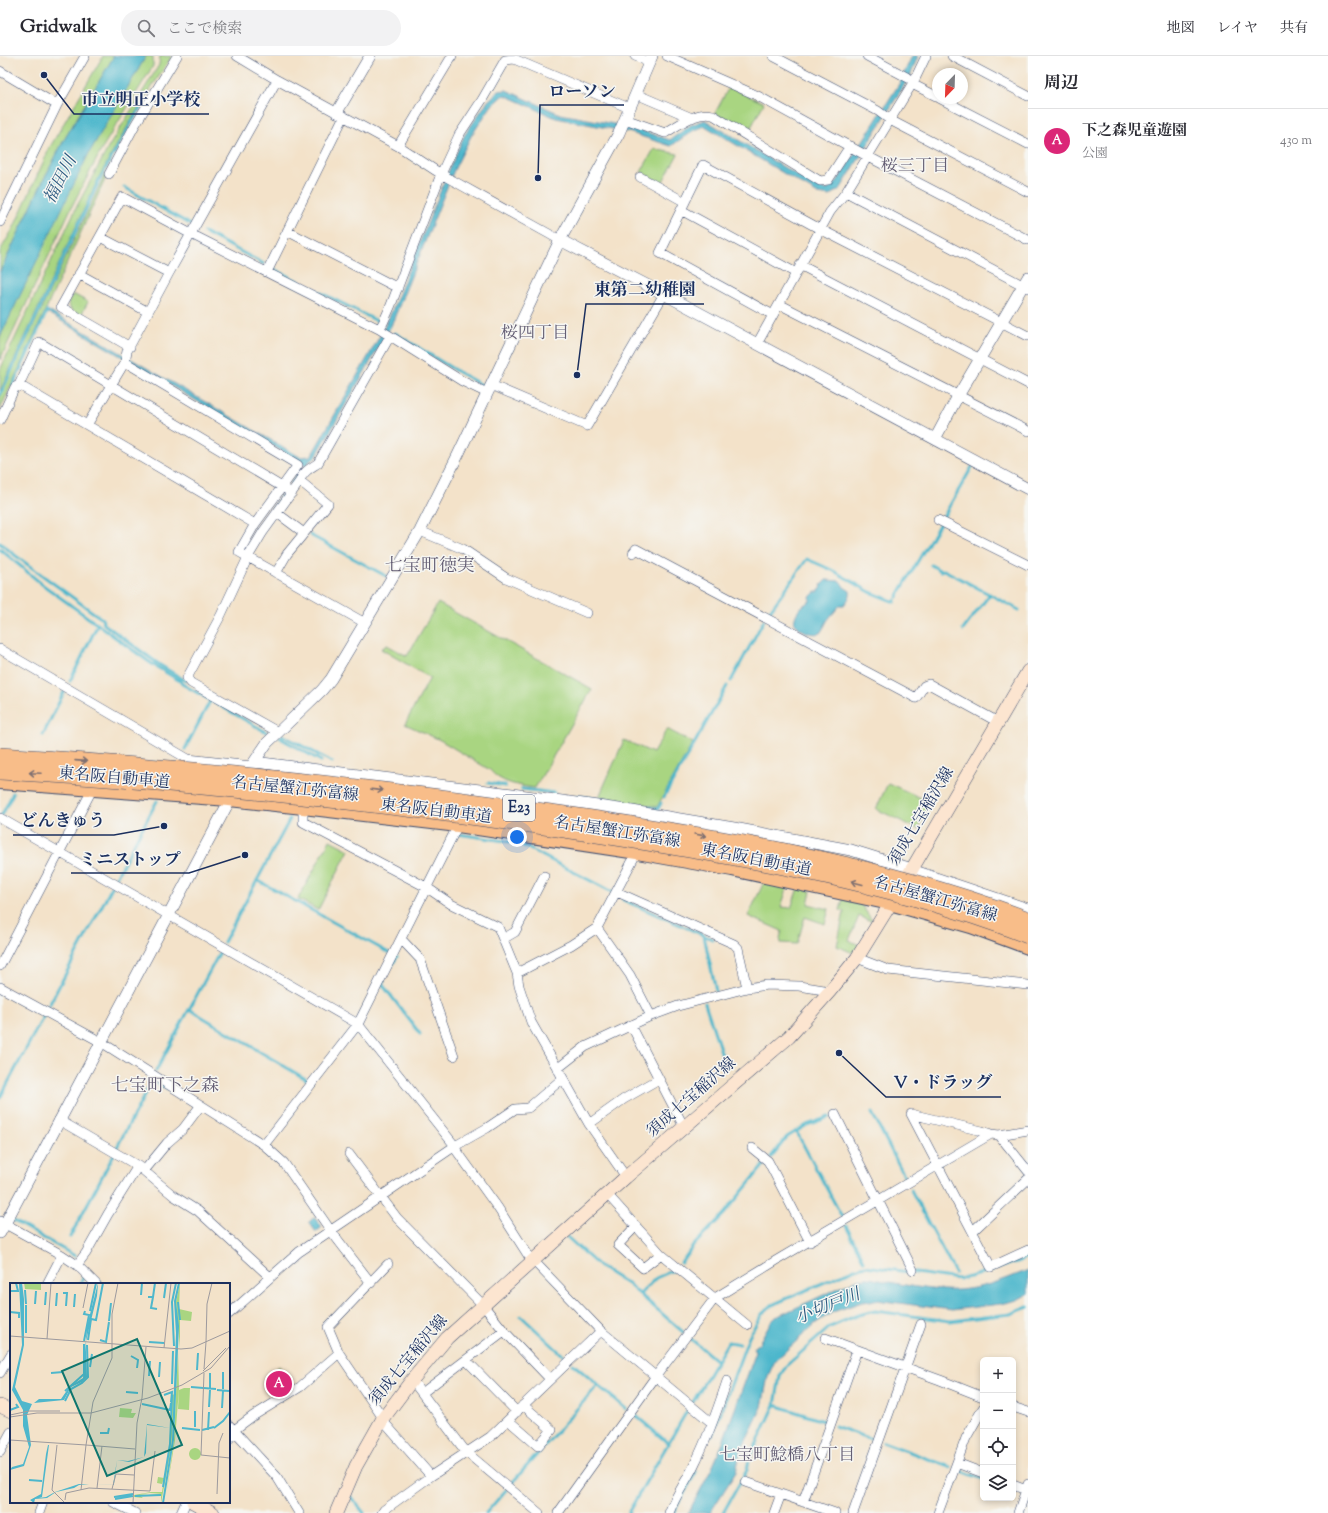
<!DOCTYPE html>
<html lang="ja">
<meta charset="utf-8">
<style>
body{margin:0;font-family:"Sorts Mill Goudy","Noto Serif JP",serif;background:#f2f2f3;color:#2b2b33}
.controls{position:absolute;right:12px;bottom:12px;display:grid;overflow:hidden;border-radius:6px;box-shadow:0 2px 6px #0003}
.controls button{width:36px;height:36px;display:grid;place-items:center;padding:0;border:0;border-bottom:1px solid #e1e1e2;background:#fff;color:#2b2b33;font:20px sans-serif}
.compass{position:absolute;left:932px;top:12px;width:36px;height:36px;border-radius:50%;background:#fff;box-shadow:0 2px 6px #0003;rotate:203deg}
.you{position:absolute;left:517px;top:781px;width:14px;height:14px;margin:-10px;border:3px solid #fff;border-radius:50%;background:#1a73e8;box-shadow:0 0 0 6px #1a73e833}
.badge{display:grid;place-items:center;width:26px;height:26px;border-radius:50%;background:#db2777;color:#fff;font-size:13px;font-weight:700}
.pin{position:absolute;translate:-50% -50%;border:2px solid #fff;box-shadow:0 1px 4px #0006}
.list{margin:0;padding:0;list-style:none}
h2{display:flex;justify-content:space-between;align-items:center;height:52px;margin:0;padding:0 16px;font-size:17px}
h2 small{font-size:13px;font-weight:400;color:#7c7c81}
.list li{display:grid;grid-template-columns:26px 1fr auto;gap:12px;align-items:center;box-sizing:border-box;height:64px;padding:0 16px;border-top:1px solid #e1e1e2}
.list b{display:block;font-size:15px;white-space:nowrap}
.list p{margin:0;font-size:13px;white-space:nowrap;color:#7c7c81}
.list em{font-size:13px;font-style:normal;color:#7c7c81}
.icon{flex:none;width:22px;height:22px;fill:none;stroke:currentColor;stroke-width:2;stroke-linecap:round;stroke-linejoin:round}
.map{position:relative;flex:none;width:1028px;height:1457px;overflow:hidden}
header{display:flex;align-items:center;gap:24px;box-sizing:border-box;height:56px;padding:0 20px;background:#fff;border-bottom:1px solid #e1e1e2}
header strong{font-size:19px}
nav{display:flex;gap:22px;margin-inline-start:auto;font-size:14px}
.search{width:280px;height:36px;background:#f2f2f3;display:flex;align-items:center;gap:10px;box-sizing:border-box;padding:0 14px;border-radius:22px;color:#7c7c81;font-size:15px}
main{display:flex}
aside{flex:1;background:#fff}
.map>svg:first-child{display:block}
.green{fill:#a9d581;stroke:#628270}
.water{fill:#4eb7cc;stroke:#347395}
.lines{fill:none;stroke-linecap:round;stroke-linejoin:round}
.stream{stroke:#4eb7cc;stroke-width:3}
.minor-casing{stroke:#3b4a6e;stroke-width:10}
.tertiary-casing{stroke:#3b4a6e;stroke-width:12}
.secondary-casing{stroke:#3b4a6e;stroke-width:14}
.primary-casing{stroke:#3b4a6e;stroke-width:16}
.minor{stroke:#fff;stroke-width:9}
.tertiary{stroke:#fff;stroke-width:11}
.secondary{stroke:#fce5d0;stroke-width:13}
.primary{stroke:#f8bd89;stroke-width:14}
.motorway-bridge-casing{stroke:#3b4a6e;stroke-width:18;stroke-linecap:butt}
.motorway-bridge{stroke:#f8bd89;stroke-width:17}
.oneway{stroke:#7e6f71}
.labels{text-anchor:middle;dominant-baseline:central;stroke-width:3;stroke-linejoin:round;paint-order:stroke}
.shield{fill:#f6f6f2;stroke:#5d6b8a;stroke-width:1}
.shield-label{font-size:15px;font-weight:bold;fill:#1b2f5e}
.street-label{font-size:16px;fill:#1b2f5e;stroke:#f6f6f2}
.neighbourhood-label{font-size:17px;fill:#645e74;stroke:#f6f6f2}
.water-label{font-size:17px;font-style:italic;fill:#2a587f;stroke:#f6f6f2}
.quarter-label{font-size:18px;fill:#645e74;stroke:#f6f6f2}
.inset-river{fill:none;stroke:#4eb7cc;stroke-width:2}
.inset-road{fill:none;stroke:#9d9a9e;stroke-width:1}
.view{fill:#0f766e;fill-opacity:0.15;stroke:#0f766e;stroke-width:2}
.inset-edge{fill:none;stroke:#1b2f5e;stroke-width:2}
.leader{fill:none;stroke:#1b2f5e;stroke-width:1.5}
.callout-dot{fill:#1b2f5e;stroke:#f6f6f2;stroke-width:1.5}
.callout-label{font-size:17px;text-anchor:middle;font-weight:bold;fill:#1b2f5e;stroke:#f6f6f2;stroke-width:3;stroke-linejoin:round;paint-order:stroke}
</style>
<header>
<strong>Gridwalk</strong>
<div class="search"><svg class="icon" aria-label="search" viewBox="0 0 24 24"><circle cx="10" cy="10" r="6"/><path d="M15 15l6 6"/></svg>ここで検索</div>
<nav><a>地図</a><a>レイヤ</a><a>共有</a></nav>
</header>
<main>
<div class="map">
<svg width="1028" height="1457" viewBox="0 0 1028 1457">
<rect width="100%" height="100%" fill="#f6f6f2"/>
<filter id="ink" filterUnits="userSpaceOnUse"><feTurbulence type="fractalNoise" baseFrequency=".025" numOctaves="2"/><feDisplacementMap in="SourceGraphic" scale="8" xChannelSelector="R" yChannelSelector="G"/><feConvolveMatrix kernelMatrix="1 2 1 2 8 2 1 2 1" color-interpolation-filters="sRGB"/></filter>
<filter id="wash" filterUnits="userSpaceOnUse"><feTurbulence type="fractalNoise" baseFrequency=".012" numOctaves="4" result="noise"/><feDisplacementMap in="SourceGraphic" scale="16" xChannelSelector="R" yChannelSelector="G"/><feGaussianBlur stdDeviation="0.9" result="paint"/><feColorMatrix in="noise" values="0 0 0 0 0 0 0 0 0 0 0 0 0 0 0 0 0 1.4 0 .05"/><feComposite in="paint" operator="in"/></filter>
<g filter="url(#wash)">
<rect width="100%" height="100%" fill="#f3e2c9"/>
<!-- green -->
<path class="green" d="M103 0H114L64 84 43 125 0 216V195L14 171 50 91Z
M146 0H153V10L104 89 73 148 0 304V281L40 195 89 97Z
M160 0H172L132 62 98 123 0 335V314L77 150 108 92 159 9Z
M729 31 764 47 748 77 715 57Z
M654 93 678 98 662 127 641 116Z
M105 118 107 119 0 354V341Z
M73 238 88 246 81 259 71 254 68 247Z
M438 547 592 633 535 732C519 730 500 727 490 714L440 684 405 668 430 622 381 593 387 589 407 600Z
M667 673 693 687 657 751 599 741 624 684 653 697Z
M888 727 930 746 918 773 876 753Z
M330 784 349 794 318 854 298 843Z
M764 826 788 830 781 851 791 852 798 832 811 835 808 848 829 853 825 868 805 861 797 888 781 887 780 882 782 875 748 860Z
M843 843 861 848 873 866 859 860 849 884 859 889 853 897 837 890 844 856 840 854Z
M279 1310 295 1330 275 1340 263 1325Z"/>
<!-- water -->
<path class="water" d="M114 0H146L89 97 0 281V216L43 125 64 84Z
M912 0H918L911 18 841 132 830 140 818 138 705 70 694 74 671 90 628 76 556 62 505 39 501 41 492 49 471 80 454 114 391 270 315 402 310 404 307 410 46 256 47 254 300 401 311 400 381 278 392 255 447 119 464 80 488 45 499 35 506 34 560 58 630 71 670 84 691 69 705 64 815 130 827 134 836 127 899 28Z
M826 524 840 525 844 531 850 535C851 541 847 545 844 549H840C838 552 828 563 827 565 825 569 823 573 820 577 811 580 799 574 794 566 796 555 801 550 810 545V541L815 536H818L822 531 821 529Z
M314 1161 322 1171 316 1176 309 1166Z
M1028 1214V1238L1017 1244 1000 1248 952 1254 876 1244 862 1246 833 1256 816 1267 775 1305 768 1320 762 1351 740 1397 736 1416 710 1457H688L712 1412 719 1396 756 1296 754 1293 756 1289 759 1287 770 1267 776 1261 858 1223 868 1222C892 1226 920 1233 944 1234 973 1236 1002 1225 1028 1214Z"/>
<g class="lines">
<!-- stream -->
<path class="stream" d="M124 131 191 169
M204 176 264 208
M274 213 377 265
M395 277 458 316 482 329
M13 329 47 255
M0 339 100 122 140 52
M292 427 299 418
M942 463 972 411
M310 479 386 520
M0 487 16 500 102 563 104 568 160 609 186 625
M0 493 43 529 152 608 180 625 182 628 266 676
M248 493 258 473 283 439
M931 509 941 515 944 514 1019 554
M897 541 940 467
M767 559 807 503 834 515 870 536 895 546V544
M963 574 990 538
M70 625 98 568
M731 625 764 564
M43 679 64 636
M282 679 332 706
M280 682 321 705
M185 693 210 645
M488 727 505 730
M522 733 554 737
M577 740 658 753 661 747
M664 741 727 630
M2 759 13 737
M458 778 518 787 614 837
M115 823 157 745
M257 824 389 897
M623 844 712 883
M704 880 716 935
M224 886 290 763
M392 909 397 901
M384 925 382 928 420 978
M705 947 723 1002
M47 953 113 829
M189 953 309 1025
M156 1015 221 894
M152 1024 167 1033
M0 1042 43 961
M872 1057 906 1123
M796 1075 842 1161
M116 1093 153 1023
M771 1101 787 1081 807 1069 829 1061
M911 1134 955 1217
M14 1165 75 1200
M846 1170 864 1205
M70 1181 114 1098
M567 1181 600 1211 629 1229 683 1276
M681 1207 693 1190 724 1158 764 1109
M998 1212 1020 1205 1028 1200
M97 1222 102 1228
M80 1228 83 1221
M640 1238 656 1222 674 1214
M521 1260 566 1302
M691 1283 717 1305
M573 1308 626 1353
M693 1346 728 1286 740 1288
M775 1349 826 1366
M635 1359 669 1388
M835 1370 874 1384
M712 1380 749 1280 762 1258 772 1249 855 1213 866 1210 958 1223 970 1221 993 1214
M883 1386 950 1411
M962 1415 983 1423
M511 1428 598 1329
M350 1440 364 1457
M486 1457 506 1434
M628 1457 687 1355
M675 1457 677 1450 696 1416
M723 1457 747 1414 749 1404 775 1349 780 1320 786 1310 830 1271 858 1259 875 1255 950 1265 1010 1258 1028 1251"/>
</g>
</g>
<g filter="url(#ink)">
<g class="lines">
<defs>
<path id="minor" d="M237 0 277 24 398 90 441 118 560 184
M635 0 649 6
M667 0 756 39 867 100 1028 184
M773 0 878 55 890 64 1028 136
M867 0 914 25
M952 0 1028 40
M0 15 57 49
M912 28 938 41
M636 38 692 62
M939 42 1028 88
M625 63 665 77C679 69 696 55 713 59L820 125 828 124 850 90
M398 90 452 0
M109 118 135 69 177 0
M640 121 685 146
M846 136 1028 232
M681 154 796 217
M0 166 57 49 85 0
M287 175 398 232
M100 181 169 217
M800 209 1028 328
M267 216 344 60
M79 218 148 256
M779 248 1028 375
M773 259 660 197 703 109 820 173 1028 280
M379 273 383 267 391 249 441 118 459 79 482 44 505 4 514 3 629 52
M757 288 830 156 846 136 890 64 914 25 926 0
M130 291 61 251 122 141 191 178 379 273 462 325 487 337
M125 306 298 409 255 468 239 496 365 567
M491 329 587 370 664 238
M0 364 15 331 19 329
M87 369 125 306 127 295 169 217 277 24
M277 457 304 477
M938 464 1028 509
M255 468 19 329 39 286 292 437
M420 475 463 493 506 522 587 557
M633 497 636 493 916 642 924 630 929 628 998 666
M276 517 287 498 328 448 300 425
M0 593 188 703 251 710
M278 676 191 627 187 622 221 559 248 501 263 476 300 425C302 416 311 412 318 407L390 280
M303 751V766L426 831 451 848 498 871 517 917 519 930 531 966 589 1068 626 1121
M0 762 358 968 455 1090
M637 796 597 872 630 919 651 960
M912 813 1028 852
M617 836 734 888 738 892 747 932
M401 883 420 903 454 1000
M503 883 515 876 544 820
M857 902 888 914 1028 929
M0 910 93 732
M517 917 571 889 597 872
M0 931 101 986 264 1089 284 1107 331 1175 371 1227
M631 969 684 1071
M557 1013 585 991 651 960 678 950 747 932 767 929 799 930 830 935
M835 1058 913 1214
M59 1064 138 1110 144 1115 167 1087 183 1073 201 1049
M589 1068 624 1043 659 1023
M991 1078 982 1075 911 1058 991 1211 1028 1194
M999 1079 1028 1115
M264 1089 358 968 458 769
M454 1091 498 1152 528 1199 601 1275 712 1367
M752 1092 768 1105 810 1186
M349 1098 397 1162 483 1249 504 1275 550 1323
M144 1115 174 1140 198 1155 270 1221
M607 1138 661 1198 747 1269
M0 1165 62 1199 77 1209 96 1228
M636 1170 618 1189 643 1212 661 1198
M973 1175 1028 1123
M77 1209 86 1197 108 1158 138 1110
M47 1228 62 1199
M229 1258 299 1196 455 1090 487 1072 515 1053 528 1052 562 1023
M825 1282 940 1324 983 1341
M466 1304 517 1356
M0 1317 11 1298
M412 1324 466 1396 539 1457
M422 1337 504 1275
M1013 1351 1028 1356
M383 1362 339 1297 328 1271 388 1208
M382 1364 431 1420
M508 1364 538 1390 552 1374 523 1349
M229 1369 277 1421 299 1457
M234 1374 253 1360 300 1331 339 1297
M229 1383 235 1375
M0 1396 11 1376
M957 1407 983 1417
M746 1426 835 1457
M1013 1429 1026 1434
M113 1446 135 1457
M803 1446 857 1294
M39 1457 43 1446
M181 1457 186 1446
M382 1457 384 1454 431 1420 490 1381 601 1275
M558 1457 656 1320 715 1242 777 1204 991 1078 999 1079 1028 1074
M669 1457C676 1438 688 1423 696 1405 709 1379 718 1352 727 1325
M774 1457 781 1438
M853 1457 921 1268
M938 1457 966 1382 983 1352
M1018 1457 1028 1428"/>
<path id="tertiary" d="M337 56 370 0
M560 184 664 238 1028 433
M935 383 958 340 1028 221
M254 706 512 738 626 754 734 772 851 794 912 813
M242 724 267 687 322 634 331 623 420 475 458 399 560 184 619 77 652 0
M0 1177 233 738"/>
<path id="secondary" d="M0 1350 11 1355
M193 1446 213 1457
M336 1457 356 1410 382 1364 412 1324 447 1282 626 1121 789 981 830 935 857 902 912 813 1028 615"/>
<path id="primary" d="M0 726 229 743 303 751 458 769 637 796 732 813 890 847 971 870 1028 891"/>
</defs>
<!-- minor casing -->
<use href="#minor" class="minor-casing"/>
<!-- tertiary casing -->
<use href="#tertiary" class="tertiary-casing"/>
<!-- secondary casing -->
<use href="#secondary" class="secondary-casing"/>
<!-- primary casing -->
<use href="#primary" class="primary-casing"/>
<!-- minor -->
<use href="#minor" class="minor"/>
<!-- tertiary -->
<use href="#tertiary" class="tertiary"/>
<!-- secondary -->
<use href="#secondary" class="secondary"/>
<!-- primary -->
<use href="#primary" class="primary"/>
<defs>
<path id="motorway-bridge" d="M0 700C187 712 373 731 558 758 717 781 877 807 1028 864
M0 715C187 725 373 746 558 772 717 796 878 821 1028 879"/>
</defs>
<!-- motorway-bridge casing -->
<use href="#motorway-bridge" class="motorway-bridge-casing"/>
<!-- motorway-bridge -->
<use href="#motorway-bridge" class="motorway-bridge"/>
</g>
<!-- one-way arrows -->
<defs><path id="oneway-shaft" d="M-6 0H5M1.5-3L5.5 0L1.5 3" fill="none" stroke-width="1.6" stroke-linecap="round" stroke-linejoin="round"/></defs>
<g class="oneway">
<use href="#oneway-shaft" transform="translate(81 705) rotate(4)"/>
<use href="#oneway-shaft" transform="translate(35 717) rotate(-177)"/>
<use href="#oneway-shaft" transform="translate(377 734) rotate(7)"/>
<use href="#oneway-shaft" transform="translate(700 779) rotate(10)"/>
<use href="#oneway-shaft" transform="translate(857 827) rotate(-165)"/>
</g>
</g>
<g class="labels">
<!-- shield labels -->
<rect class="shield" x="503" y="739" width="32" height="26" rx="3"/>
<g class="shield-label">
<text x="519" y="752">E23</text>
</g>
<!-- street labels -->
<g class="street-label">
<text transform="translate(114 723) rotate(5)">東名阪自動車道</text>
<text transform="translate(295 734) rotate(6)">名古屋蟹江弥富線</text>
<text transform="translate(436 756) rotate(7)">東名阪自動車道</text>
<text transform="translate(922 761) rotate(-59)">須成七宝稲沢線</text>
<text transform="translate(617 777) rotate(9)">名古屋蟹江弥富線</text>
<text transform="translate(756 805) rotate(11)">東名阪自動車道</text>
<text transform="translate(935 844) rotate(16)">名古屋蟹江弥富線</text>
<text transform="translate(692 1042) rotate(-41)">須成七宝稲沢線</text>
<text transform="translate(409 1305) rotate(-50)">須成七宝稲沢線</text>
</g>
<!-- neighbourhood labels -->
<g class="neighbourhood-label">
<text x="915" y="111">桜三丁目</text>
<text x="535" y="278">桜四丁目</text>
<text x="787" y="1400">七宝町鯰橋八丁目</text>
</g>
<!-- water labels -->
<g class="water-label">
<text transform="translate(61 124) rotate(-63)">福田川</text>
<text transform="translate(828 1251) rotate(-22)">小切戸川</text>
</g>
<!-- quarter labels -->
<g class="quarter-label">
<text x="430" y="511">七宝町徳実</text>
<text x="165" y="1031">七宝町下之森</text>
</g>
</g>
<!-- overview -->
<g transform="translate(10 1227)">
<rect width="220" height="220" fill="#f3e2c9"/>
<path d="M14 0H31V7L15 6ZM170 0 169 26 182 29 181 38 170 37V65L166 19ZM168 67 169 106 165 157 156 212 164 157ZM174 105H180L179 127 168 126 169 107ZM165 106 161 167 151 220V212L138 211 129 212 133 215 124 214V212L132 211H152L140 210 124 212 141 209H152L154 195 152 201 147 200 148 194 154 195 159 169 162 110 164 112ZM110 125 122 126 121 130H126L123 135 109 134ZM179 171a6 6 0 1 1 12 0a6 6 0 1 1-12 0Z" fill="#a9d581"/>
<path d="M9 0H12L14 16V62L5 104 12 118 22 121 17 132 21 162 14 183 0 187 2 184 13 181 19 164 13 143V127L2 107 12 62ZM88 0 87 13 76 58 77 94 72 99 61 104 54 117 24 120 29 116H51L60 103 73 95 77 43ZM168 0H170L166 19 169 43 164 157 154 220H152L162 157 166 50 164 18ZM137 141 160 145 137 142 136 170 134 174 119 179 107 177 104 201V202H101L79 201 69 202 64 205 46 209 37 215 25 216 24 220 20 217 31 211 36 171 38 162H76H39L32 214 29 215 36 214 45 209 69 201H79L103 202 107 177 118 178 134 174Z" fill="#4eb7cc"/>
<path class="inset-river" d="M15 7 16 21M0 8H8L6 0M53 10H57L56 23M131 12 132 0M138 14H143L141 25 147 26M143 14 145 0M154 15 156 0M168 19 170 37M25 21 26 8M35 22 36 9M46 23 47 10M64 24 65 11M80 28 86 0M0 29 9 30V35M99 38 101 20M16 50V22M78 57 81 36 86 37 93 0M90 57 96 59 99 39M74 58 79 32 74 31 75 28M139 59 154 60M164 63 162 19 166 0M121 73 128 77 127 85M80 84 82 71M187 87 188 70M41 90 53 89M139 93 140 78M149 94 150 79M162 101 163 68M181 104 206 106M200 105V90M213 106V89M207 107 219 108M55 108 74 91V61M116 109 128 110M154 112 162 109 161 119M55 118 61 106 72 100 78 94 77 62M132 121 160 127 161 120M199 124 200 107M212 125 213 108M0 127 8 124 6 121M185 144V128M172 145 190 147M204 145 213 138 220 129M192 147 204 144M198 147 199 129M90 150H98L99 145M19 197 32 198M153 204 160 161 162 112M125 213 151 212M104 214 123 211M105 216 123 213"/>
<path class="inset-road" d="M73 25 78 0M0 53 171 66 182 65 220 48M37 56 41 0M196 59 197 21 202 0M154 65 161 0M194 86 196 59M193 88 216 65M194 90 191 172 220 175M0 132 19 128H50M0 134 27 130H81L138 115 172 102 201 85 220 63M0 157 76 162 83 119 102 75V31L108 0M47 162 42 207 55 220M87 205 92 163M102 206 106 191 124 192M71 207 76 162 125 166M207 211 209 160 213 150M55 217 56 210 79 205 140 208 145 168M123 220 127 140 132 115 136 64"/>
<path class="view" d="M127 56 172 162 97 193 52 88Z"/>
<rect width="220" height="220" class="inset-edge"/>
</g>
<!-- callouts -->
<path class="leader" d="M538 122L540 49H624M44 19L74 58H209M577 319L586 248H704M164 770L114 779H13M245 799L189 817H71M839 997L886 1041H1001"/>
<g class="callout-dot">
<circle cx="538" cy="122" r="4"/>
<circle cx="44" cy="19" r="4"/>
<circle cx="577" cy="319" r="4"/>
<circle cx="164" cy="770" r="4"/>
<circle cx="245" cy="799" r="4"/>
<circle cx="839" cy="997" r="4"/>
</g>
<g class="callout-label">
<text x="582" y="41">ローソン</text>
<text x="141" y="49">市立明正小学校</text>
<text x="645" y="239">東第二幼稚園</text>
<text x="63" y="770">どんきゅう</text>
<text x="130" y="809">ミニストップ</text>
<text x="943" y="1032">V・ドラッグ</text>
</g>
</svg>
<div class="controls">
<button>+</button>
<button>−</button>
<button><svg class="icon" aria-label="locate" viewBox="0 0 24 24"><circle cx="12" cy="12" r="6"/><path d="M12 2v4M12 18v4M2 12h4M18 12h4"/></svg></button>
<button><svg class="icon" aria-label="layers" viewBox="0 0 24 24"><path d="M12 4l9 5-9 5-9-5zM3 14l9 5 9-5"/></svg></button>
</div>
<svg class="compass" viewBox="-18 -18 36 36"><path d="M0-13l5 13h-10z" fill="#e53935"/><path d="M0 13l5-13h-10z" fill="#7c7c81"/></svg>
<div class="you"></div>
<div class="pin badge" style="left:279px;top:1328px">A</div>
</div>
<aside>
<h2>周辺<small></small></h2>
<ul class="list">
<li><span class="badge">A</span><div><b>下之森児童遊園</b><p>公園</p></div><em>430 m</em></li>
</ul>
</aside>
</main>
